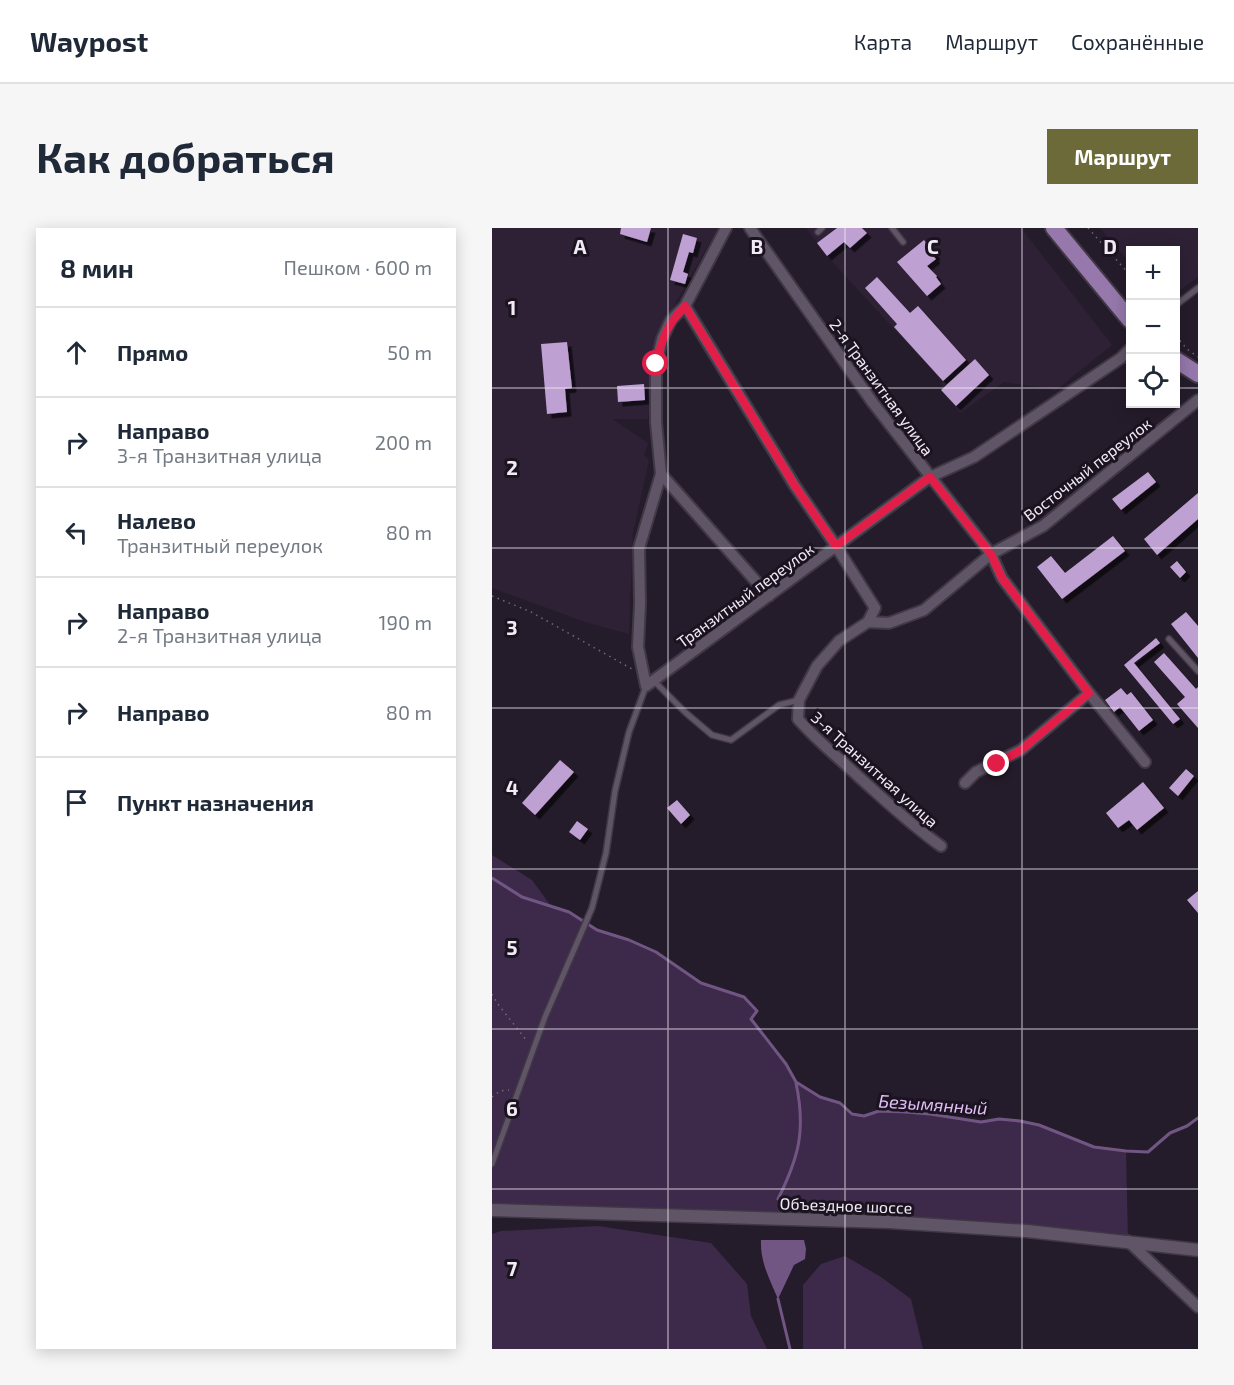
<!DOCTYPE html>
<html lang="ru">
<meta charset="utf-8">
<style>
body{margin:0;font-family:"Exo 2",sans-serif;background:#f6f6f7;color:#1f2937}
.controls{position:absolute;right:18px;top:18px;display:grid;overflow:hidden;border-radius:0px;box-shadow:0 3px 15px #0003}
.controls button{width:54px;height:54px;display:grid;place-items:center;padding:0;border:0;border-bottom:2px solid #e0e1e3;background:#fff;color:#1f2937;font:30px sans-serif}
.stop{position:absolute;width:18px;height:18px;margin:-14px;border:4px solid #e11d48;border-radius:50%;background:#fff}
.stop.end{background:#e11d48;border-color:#fff;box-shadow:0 2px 6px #0008}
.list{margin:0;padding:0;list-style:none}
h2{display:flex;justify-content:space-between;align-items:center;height:78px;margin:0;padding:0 24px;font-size:26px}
h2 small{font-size:20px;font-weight:400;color:#747a83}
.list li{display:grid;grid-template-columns:39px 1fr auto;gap:18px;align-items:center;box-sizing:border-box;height:90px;padding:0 24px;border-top:2px solid #e0e1e3}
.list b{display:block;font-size:22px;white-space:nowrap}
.list p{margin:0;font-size:20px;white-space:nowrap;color:#747a83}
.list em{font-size:20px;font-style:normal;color:#747a83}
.icon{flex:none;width:33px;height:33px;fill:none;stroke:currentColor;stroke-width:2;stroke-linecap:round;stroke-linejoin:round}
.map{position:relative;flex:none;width:706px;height:1121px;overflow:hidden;border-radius:0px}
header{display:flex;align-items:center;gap:36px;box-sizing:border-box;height:84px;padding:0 30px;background:#fff;border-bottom:2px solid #e0e1e3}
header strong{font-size:28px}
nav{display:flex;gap:33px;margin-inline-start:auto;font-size:21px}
.intro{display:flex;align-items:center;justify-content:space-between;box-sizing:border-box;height:144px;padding:0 36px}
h1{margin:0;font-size:42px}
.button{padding:15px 27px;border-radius:0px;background:#6c6a38;color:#fff;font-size:21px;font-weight:700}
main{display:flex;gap:36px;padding:0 36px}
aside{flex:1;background:#fff;border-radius:0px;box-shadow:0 3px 15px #0003}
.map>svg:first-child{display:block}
.built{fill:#2e2136}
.green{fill:#3d2949}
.water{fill:#715683}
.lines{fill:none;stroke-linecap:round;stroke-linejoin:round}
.stream{stroke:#715683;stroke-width:3}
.building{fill:#bea0d2;filter:url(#shadow)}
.service-casing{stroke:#403845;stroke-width:8}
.minor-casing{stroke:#403845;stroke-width:14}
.tertiary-casing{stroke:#403845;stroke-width:15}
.trunk-casing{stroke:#403845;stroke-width:20}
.path{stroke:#726a77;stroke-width:1.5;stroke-dasharray:1.5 4.5;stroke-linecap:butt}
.service{stroke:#605567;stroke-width:5}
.minor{stroke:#605567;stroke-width:10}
.tertiary{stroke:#605567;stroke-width:12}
.trunk{stroke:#9678ac;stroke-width:16}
.route{stroke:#e11d48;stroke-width:8}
.grid{fill:none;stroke:#f1ebf6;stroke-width:1.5;stroke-opacity:0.55}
.labels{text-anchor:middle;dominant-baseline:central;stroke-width:6;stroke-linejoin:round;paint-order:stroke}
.street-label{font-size:16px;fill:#f1ebf6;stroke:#1c1321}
.water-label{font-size:18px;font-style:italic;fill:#e0bef7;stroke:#1c1321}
.grid-label{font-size:20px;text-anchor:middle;font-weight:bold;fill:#f1ebf6;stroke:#1c1321;stroke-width:6;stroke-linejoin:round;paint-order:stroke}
</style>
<header>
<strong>Waypost</strong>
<nav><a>Карта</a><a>Маршрут</a><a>Сохранённые</a></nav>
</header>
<div class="intro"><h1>Как добраться</h1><a class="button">Маршрут</a></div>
<main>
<aside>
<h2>8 мин<small>Пешком · 600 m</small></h2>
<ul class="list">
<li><svg class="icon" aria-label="ahead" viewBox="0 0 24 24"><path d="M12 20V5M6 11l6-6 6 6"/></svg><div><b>Прямо</b></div><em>50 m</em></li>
<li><svg class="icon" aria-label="right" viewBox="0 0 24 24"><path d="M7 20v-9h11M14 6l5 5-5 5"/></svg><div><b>Направо</b><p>3-я Транзитная улица</p></div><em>200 m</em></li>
<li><svg class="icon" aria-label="left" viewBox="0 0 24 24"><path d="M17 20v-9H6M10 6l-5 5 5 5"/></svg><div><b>Налево</b><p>Транзитный переулок</p></div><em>80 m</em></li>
<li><svg class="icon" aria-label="right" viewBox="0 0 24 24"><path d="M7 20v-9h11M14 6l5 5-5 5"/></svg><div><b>Направо</b><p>2-я Транзитная улица</p></div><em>190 m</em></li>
<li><svg class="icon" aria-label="right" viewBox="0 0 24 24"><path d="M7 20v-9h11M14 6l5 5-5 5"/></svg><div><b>Направо</b></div><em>80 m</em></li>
<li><svg class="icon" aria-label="arrive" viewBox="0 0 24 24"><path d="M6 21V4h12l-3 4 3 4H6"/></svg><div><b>Пункт назначения</b></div></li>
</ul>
</aside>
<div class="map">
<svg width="706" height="1121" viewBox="0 0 706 1121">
<defs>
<filter id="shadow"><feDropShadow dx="4.5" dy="4.5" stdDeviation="0" flood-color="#0009"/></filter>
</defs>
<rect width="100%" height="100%" fill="#251c2b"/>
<!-- built -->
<path class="built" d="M0 0H226L165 108 156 191H120L156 215 152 227 157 232 141 305 137 406 93 394 0 360Z
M314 0H529L620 117 564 162 512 154 468 185 449 162 450 153 335 28Z
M608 0H706V49L684 65V22H638V35Z"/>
<!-- green -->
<path class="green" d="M0 627 40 652 59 678 77 684 105 702 137 712 164 724 209 755 252 769 265 783 259 791 294 836 304 854 328 869 348 875 360 886 372 888 387 883 414 884 438 886 489 894 507 891 528 893 547 897 602 919 634 923 636 1013 535 1003 0 982Z
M106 998 219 1015 255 1056 259 1088 275 1121H0V1006L9 1003Z
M353 1028 389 1049 419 1071 431 1121H311V1057L329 1036Z"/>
<!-- water -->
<path class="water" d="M269 1012H312L314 1021 313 1031 302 1037 286 1071C278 1052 268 1034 269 1012Z"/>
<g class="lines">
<!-- stream -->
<path class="stream" d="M0 650 30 669 77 684 105 702 137 712 164 724 209 755 252 769 265 783 259 791 294 836 304 854 328 869 348 875 360 886 372 888 387 883 414 884 438 886 489 894 507 891 528 893 547 897 602 919 634 923 656 924 678 905 695 898 706 890
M286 971C307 929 314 902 304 855
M286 1071 298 1121"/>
</g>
<!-- building -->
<path class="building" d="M129 0H159L155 14 128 6Z
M345 0H370L375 5 358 20 352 14 335 28 325 15Z
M191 6 205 10 201 25 197 24 191 44 196 46 193 56 178 52Z
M432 12 444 27 442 29 444 31 435 38 445 48 444 49 449 56 435 68 405 34Z
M385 49 418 85 426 78 474 132 451 153 402 99 405 96 373 60Z
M75 114 80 160 73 161 75 184 55 186 49 116Z
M483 131 497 147 464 178 449 162Z
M152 156 153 172 126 174 125 158Z
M656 244 664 254 629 282 620 271Z
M706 265V291L665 327 652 311Z
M621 308 633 323 570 371 545 339 559 328 573 345Z
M685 333 694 344 688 350 678 339Z
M694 384 706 398V430L679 396Z
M664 410 668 415 642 435 688 491 681 496 632 437Z
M672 425 704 461 706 459V500L685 476 693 469 662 434Z
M629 460 635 467 639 464 661 492 647 503 628 479 622 484 613 472Z
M68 532 82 544 43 587 30 575Z
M694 541 702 548 686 568 677 560Z
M651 554 672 580 645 602 637 592 626 600 614 585Z
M185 572 198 587 189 596 175 580Z
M85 593 96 601 88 612 77 604Z
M706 663V685L695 672Z"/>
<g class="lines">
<defs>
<path id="service" d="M400 0 411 14
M326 4 330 0
M684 77 706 60
M677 411 706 443
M162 453 194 485 220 507 239 512 287 477 307 472
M0 936 53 789 100 680 114 625 123 563 137 504 154 458"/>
<path id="minor" d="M234 0 193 78 303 258 344 318 383 380 376 394 347 413 325 438 307 472 306 491C325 513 346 529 367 549 394 573 419 597 449 618
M258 0 381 175 499 326 510 350 597 465 653 534
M193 78 179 92 170 111 164 137V194L169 246 277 368
M169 246 147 320 148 375 146 419 154 458 438 249 482 229 629 130 638 121
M376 394 397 395 432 382 499 326 551 298 706 172
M473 555 484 544 529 522 597 465
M636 1013 706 1079"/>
<path id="tertiary" d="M0 982 397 994 535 1003 706 1022"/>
<path id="trunk" d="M562 0 638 92
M684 132 706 146"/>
</defs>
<!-- service casing -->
<use href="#service" class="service-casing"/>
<!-- minor casing -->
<use href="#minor" class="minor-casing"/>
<!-- tertiary casing -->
<use href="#tertiary" class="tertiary-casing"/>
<!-- trunk casing -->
<use href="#trunk" class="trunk-casing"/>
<!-- path -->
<path class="path" d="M596 0 638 47
M684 108 695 121 706 129
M0 368 39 384 140 441
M0 766 5 775 35 813
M0 869 8 863 17 862"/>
<!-- service -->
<use href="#service" class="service"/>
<!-- minor -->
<use href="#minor" class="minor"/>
<!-- tertiary -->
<use href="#tertiary" class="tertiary"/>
<!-- trunk -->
<use href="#trunk" class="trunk"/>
</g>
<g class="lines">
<!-- route -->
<path class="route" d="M164 136C170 110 175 97 193 78L303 258 344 318 438 249 499 326 510 350 597 465 529 522 505 536"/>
</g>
<!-- grid -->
<path class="grid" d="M176 0V1121M353 0V1121M530 0V1121M0 160H638M684 160H706M0 320H706M0 480H706M0 641H706M0 801H706M0 961H706"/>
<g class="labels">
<!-- street labels -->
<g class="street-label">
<text transform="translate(390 159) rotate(54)">2-я Транзитная улица</text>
<text transform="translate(595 241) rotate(-38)">Восточный переулок</text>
<text transform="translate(253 367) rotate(-36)">Транзитный переулок</text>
<text transform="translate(383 541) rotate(42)">3-я Транзитная улица</text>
<text transform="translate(354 977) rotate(2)">Объездное шоссе</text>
</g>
<!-- water labels -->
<g class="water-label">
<text transform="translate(441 876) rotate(4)">Безымянный</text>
</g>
</g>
<g class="grid-label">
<text x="88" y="26">A</text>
<text x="265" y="26">B</text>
<text x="441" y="26">C</text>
<text x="618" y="26">D</text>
<text x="20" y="87">1</text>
<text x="20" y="247">2</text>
<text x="20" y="407">3</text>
<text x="20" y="567">4</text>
<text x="20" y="727">5</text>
<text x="20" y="888">6</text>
<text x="20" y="1048">7</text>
</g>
</svg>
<div class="controls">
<button>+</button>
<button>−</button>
<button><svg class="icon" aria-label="locate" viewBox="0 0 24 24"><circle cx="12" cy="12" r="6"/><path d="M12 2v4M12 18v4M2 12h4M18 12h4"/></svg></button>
</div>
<div class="stop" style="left:164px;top:136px"></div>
<div class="stop end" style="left:505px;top:536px"></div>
</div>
</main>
